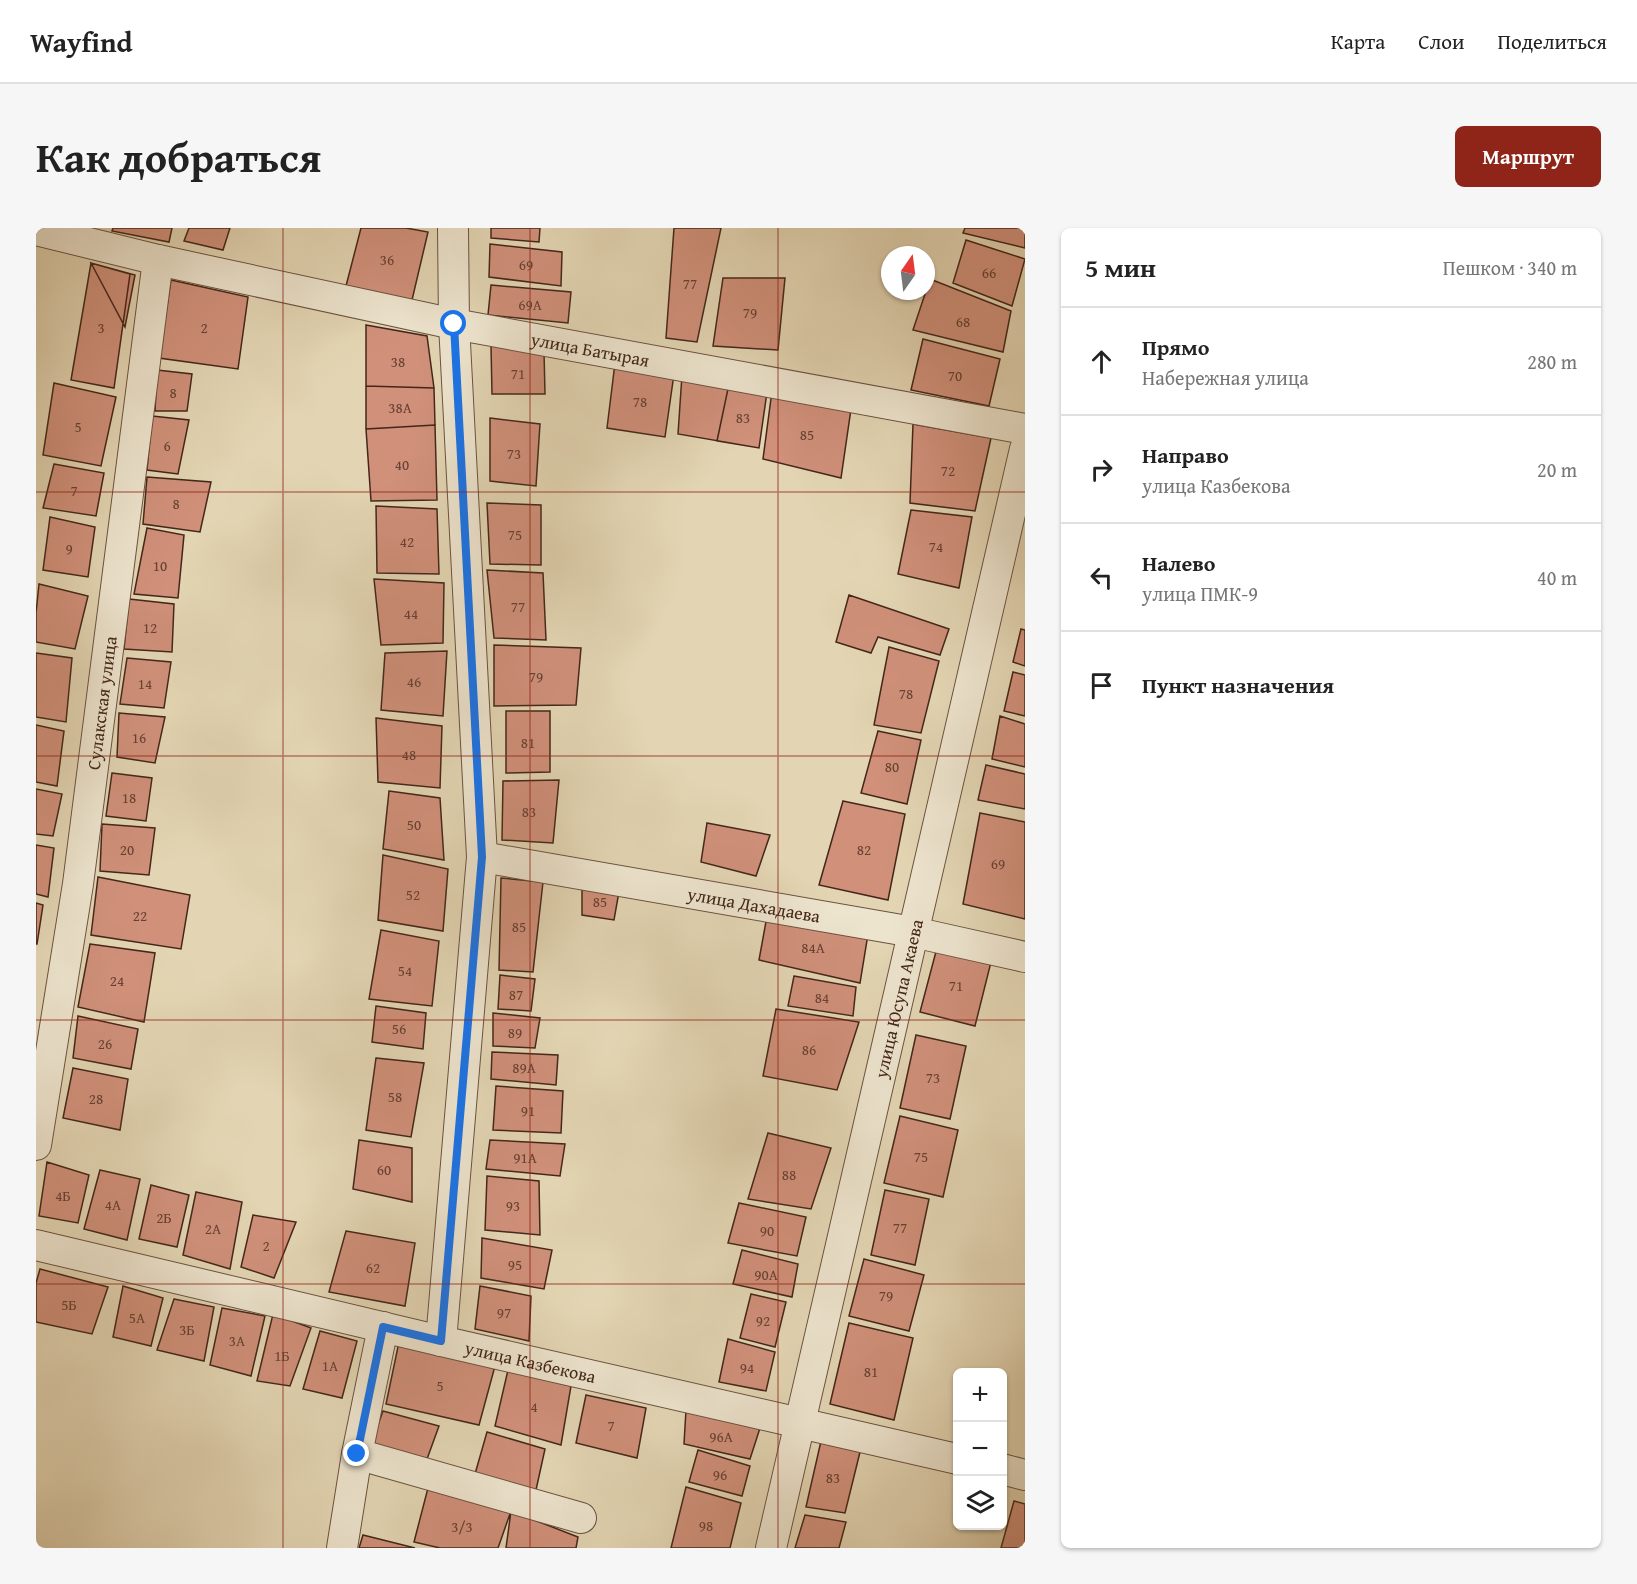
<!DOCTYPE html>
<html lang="ru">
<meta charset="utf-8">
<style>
body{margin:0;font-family:"Gentium Book Plus",serif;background:#f6f6f6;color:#222}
.controls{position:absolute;right:18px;bottom:18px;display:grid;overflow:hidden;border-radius:9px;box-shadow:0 2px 4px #0004}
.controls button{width:54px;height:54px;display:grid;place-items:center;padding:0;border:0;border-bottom:2px solid #e0e0e0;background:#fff;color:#222;font:30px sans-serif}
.compass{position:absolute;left:845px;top:18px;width:54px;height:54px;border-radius:50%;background:#fff;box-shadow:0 2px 4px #0004;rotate:14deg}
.stop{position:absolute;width:18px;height:18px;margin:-14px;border:4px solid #1a73e8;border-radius:50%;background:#fff}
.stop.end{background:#1a73e8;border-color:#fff;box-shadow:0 2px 6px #0008}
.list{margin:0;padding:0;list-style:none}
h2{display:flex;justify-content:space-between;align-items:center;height:78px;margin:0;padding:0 24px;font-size:26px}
h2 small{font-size:20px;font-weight:400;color:#767676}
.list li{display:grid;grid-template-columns:39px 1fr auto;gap:18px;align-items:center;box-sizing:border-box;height:108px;padding:0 24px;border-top:2px solid #e0e0e0}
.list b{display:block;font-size:22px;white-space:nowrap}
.list p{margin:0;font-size:20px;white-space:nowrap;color:#767676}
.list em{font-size:20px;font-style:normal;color:#767676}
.icon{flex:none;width:33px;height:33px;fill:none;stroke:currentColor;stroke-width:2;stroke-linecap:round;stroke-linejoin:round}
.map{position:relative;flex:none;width:989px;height:1320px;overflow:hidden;border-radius:9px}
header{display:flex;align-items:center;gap:36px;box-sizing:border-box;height:84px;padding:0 30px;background:#fff;border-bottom:2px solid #e0e0e0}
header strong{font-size:28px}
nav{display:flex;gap:33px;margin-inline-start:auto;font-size:21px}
.intro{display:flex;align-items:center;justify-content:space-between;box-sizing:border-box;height:144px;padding:0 36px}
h1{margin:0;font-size:42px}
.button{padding:15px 27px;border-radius:9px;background:#8f2418;color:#fff;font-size:21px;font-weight:700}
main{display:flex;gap:36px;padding:0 36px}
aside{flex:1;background:#fff;border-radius:9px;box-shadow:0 2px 4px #0004}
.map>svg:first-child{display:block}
.building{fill:#d0907a;stroke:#44271a;stroke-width:1.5}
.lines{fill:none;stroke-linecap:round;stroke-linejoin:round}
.minor-casing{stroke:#6c5240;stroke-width:32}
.minor{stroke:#ede4ce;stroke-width:30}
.route{stroke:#1a73e8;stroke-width:8}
.grid{fill:none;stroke:#8f2418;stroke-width:1.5;stroke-opacity:0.55}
.labels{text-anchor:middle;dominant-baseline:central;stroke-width:4.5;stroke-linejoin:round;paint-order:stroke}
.number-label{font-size:15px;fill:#674132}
.street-label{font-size:18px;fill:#44271a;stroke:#ede4ce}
</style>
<header>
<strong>Wayfind</strong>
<nav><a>Карта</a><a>Слои</a><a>Поделиться</a></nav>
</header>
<div class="intro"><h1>Как добраться</h1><a class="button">Маршрут</a></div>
<main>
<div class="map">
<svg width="989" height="1320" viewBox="0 0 989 1320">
<rect width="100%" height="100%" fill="#e3d5b3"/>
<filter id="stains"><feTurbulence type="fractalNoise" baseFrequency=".00333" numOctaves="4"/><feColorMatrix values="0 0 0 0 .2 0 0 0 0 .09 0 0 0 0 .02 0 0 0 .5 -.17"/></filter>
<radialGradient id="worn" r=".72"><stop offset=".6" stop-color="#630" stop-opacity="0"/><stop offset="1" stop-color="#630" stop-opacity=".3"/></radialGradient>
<!-- building -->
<path class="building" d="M77 0H136L133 14 76 3Z
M153 0H194L187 22 148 13Z
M325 0H370L392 4 376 72 310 58Z
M455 0H504L503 14 455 10Z
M638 0H685L661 114 630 110Z
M929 0H989V20L927 5Z
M930 12 989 31 976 78 917 55Z
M454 16 526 24 525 58 453 49Z
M55 35 94 46 78 160 35 152Z
M55 35 99 47 89 99Z
M687 50H749L742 122 677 118Z
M894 51 975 83 967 124 877 102Z
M135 52 212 69 202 141 123 130Z
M455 57 535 64 532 95 452 87Z
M330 97 391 108 398 160 330 158Z
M887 111 964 131 953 178 875 162Z
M455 118 508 123 509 166H456Z
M579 135 638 146 629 209 571 200Z
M121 142 156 146 151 183H119Z
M646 147 731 164 723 220 642 206Z
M18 155 80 169 65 238 7 227Z
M693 156 731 164 723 220 681 213Z
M330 158 398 160 399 197 330 201Z
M736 163 815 181 805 250 727 231Z
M116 188 153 192 142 246 111 242Z
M454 190 504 196 500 258 454 253Z
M877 196 955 210 939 283 874 275Z
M399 197 401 272 335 273 330 201Z
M18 236 68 245 60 288 7 280Z
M111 249 175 254 164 304 107 296Z
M451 275 505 277V337L454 336Z
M340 278 401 281 403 346 341 345Z
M875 282 936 289 923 360 862 346Z
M14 289 59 299 52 349 7 342Z
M111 300 148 307 142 370 98 366Z
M451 342 507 345 510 412 458 410Z
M338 351 408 355 407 415 345 417Z
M3 356 52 368 39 421 0 414V385Z
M813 367 913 401 904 427 842 409 835 425 800 414Z
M93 371 138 376 136 424 88 421Z
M985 401 989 402V438L977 434Z
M458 417 545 420 540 477 458 478Z
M853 419 903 433 885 505 838 497Z
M411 423 407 488 345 482 349 425Z
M0 425 36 430 30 494 0 489Z
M91 430 135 434 128 480 84 476Z
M977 444 989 447V488L968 483Z
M470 483H514V544L470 545Z
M83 485 129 489 119 535 81 529Z
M964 488 989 496V539L956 531Z
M340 490 406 498 404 560 342 554Z
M0 497 28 503 21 558 0 554Z
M842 503 885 512 871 576 825 565Z
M950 537 989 546V581L942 572Z
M76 545 116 550 110 593 70 588Z
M523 552 517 615 466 612 467 553Z
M0 561 26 566 17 608 0 606Z
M353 563 404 570 408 632 347 621Z
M807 573 869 586 852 672 783 657Z
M944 585 989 594V691L927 676Z
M671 595 734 607 720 648 665 634Z
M66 596 119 600 113 647 64 643Z
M0 617 18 620 12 669 0 666Z
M347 627 412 641 407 703 342 692Z
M62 649 154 667 145 721 55 707Z
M465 650 507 654 497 744 463 742Z
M546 652 584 658 578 692 546 687Z
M0 675 7 677 1 716H0Z
M731 688 832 706 824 755 723 732Z
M345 702 403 713 396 778 333 771Z
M54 716 119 725 108 794 42 779Z
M902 716 956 730 939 798 884 784Z
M464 747 499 751 495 783 462 781Z
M758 748 820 759 817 788 752 778Z
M340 778 390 785 387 821 336 814Z
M740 781 823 794 801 862 727 848Z
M457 785 504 790 499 820 457 818Z
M42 788 102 801 95 841 37 830Z
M880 807 930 818 914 891 864 880Z
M456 824 522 827 520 857 455 851Z
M340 830 388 835 375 909 330 902Z
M37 840 92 851 84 902 27 890Z
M460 858 527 863 525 905 457 902Z
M864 888 922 902 907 969 848 955Z
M732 905 795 920 775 981 712 971Z
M323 912 376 920V974L317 961Z
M454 912 529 916 524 948 450 941Z
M11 934 53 947 42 995 3 988Z
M64 942 104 951 91 1012 48 1001Z
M451 948 503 953 504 1007 449 1002Z
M115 957 153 967 141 1019 103 1011Z
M849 962 893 971 879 1037 835 1027Z
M160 964 206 974 194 1041 147 1027Z
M703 975 770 989 761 1028 692 1015Z
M217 987 260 994 238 1050 205 1039Z
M310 1003 379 1015 369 1078 293 1064Z
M446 1010 516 1022 508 1061 445 1050Z
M706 1022 762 1036 756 1069 697 1056Z
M828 1031 888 1047 873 1103 813 1088Z
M4 1041 72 1059 56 1106 0 1094V1055Z
M87 1058 127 1070 115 1118 77 1109Z
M444 1058 495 1068 493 1113 439 1101Z
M715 1066 750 1074 739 1119 704 1110Z
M138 1071 178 1079 168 1133 121 1122Z
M186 1080 229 1088 215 1148 174 1137Z
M237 1086 275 1100 254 1158 221 1153Z
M813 1095 877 1110 858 1192 794 1176Z
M284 1103 321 1113 306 1170 267 1161Z
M692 1111 739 1124 730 1163 683 1154Z
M363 1114 459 1138 443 1197 350 1176Z
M472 1142 535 1158 525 1217 459 1198Z
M550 1167 610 1180 601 1230 540 1215Z
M650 1182 724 1200 714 1231 648 1216Z
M347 1183 403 1198 391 1231 335 1216Z
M451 1204 509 1221 500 1262 439 1246Z
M785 1213 825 1220 809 1285 770 1279Z
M662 1222 714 1238 706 1268 653 1254Z
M650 1259 705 1275 694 1320H635Z
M392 1260 475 1283 462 1320H404L378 1314Z
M978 1273 989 1276V1320H965Z
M475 1283 542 1309 540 1320H470Z
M769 1287 810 1294 803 1320H759Z
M327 1307 379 1320H323Z"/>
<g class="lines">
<defs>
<g id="minor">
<path id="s1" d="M0 2 122 32 418 96 989 201"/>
<path id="s2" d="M446 629 877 704 989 729"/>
<path id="s3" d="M0 917 42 656 122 32"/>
<path id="s4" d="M0 1017 405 1113 921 1231"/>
<path d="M405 1113 446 629 418 96 417 0"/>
<path d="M321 1226 545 1290"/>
<path d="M966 1241 989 1247"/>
<path d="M306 1320 321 1226 347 1099"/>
<path id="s5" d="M735 1320 989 221"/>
</g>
</defs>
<!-- minor casing -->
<use href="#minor" class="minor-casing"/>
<!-- minor -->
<use href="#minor" class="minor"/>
</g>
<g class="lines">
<!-- route -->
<path class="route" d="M321 1226 347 1099 405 1113 446 629 418 96"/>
</g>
<!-- grid -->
<path class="grid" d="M247 0V1320M494 0V1320M742 0V1320M0 264H989M0 528H989M0 792H989M0 1056H989"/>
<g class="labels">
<!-- number labels -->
<g class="number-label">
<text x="351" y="31">36</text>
<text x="490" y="36">69</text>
<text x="953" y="44">66</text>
<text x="654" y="55">77</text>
<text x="494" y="76">69А</text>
<text x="714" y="84">79</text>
<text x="927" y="93">68</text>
<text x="65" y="99">3</text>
<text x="168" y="99">2</text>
<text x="362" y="133">38</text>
<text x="482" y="145">71</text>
<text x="919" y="147">70</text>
<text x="137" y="164">8</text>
<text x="604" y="173">78</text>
<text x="364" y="179">38А</text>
<text x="707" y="189">83</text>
<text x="42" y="198">5</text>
<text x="771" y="206">85</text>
<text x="131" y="217">6</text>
<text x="478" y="225">73</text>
<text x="366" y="236">40</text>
<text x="912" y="242">72</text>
<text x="38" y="262">7</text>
<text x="140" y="275">8</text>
<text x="479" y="306">75</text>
<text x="371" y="313">42</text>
<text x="900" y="318">74</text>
<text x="33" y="320">9</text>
<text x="124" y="337">10</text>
<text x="482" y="378">77</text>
<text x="375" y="385">44</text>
<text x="114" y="399">12</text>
<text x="500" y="448">79</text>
<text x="378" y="453">46</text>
<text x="109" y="455">14</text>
<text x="870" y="465">78</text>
<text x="103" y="509">16</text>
<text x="492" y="514">81</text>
<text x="373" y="526">48</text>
<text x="856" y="538">80</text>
<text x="93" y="569">18</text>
<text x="493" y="583">83</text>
<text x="378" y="596">50</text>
<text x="91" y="621">20</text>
<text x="828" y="621">82</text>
<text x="962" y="635">69</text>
<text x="377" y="666">52</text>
<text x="564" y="673">85</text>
<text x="104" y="687">22</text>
<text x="483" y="698">85</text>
<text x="777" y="719">84А</text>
<text x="369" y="742">54</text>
<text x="81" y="752">24</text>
<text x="920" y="757">71</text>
<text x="480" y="766">87</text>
<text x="786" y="769">84</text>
<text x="363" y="800">56</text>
<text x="479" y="804">89</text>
<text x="69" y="815">26</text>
<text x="773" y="821">86</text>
<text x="488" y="839">89А</text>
<text x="897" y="849">73</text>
<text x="359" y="868">58</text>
<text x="60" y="870">28</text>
<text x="492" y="882">91</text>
<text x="885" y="928">75</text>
<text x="489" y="929">91А</text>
<text x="348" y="941">60</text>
<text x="753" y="946">88</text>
<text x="27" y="967">4Б</text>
<text x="77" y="976">4А</text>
<text x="477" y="977">93</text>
<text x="128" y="989">2Б</text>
<text x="864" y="999">77</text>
<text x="177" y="1000">2А</text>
<text x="731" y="1002">90</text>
<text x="230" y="1017">2</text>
<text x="479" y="1036">95</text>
<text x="337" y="1039">62</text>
<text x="730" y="1046">90А</text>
<text x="850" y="1067">79</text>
<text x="33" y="1076">5Б</text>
<text x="468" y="1084">97</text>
<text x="101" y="1089">5А</text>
<text x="727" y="1092">92</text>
<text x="151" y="1101">3Б</text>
<text x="201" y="1112">3А</text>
<text x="246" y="1127">1Б</text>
<text x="294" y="1137">1А</text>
<text x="711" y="1139">94</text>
<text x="835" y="1143">81</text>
<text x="404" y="1157">5</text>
<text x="498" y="1178">4</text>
<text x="575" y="1197">7</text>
<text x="685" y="1208">96А</text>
<text x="684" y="1246">96</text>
<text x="797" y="1249">83</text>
<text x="670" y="1297">98</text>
<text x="426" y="1298">3/3</text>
</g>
<!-- street labels -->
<g class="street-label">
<text stroke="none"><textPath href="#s1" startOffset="567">улица Батырая</textPath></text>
<text stroke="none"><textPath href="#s3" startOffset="447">Сулакская улица</textPath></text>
<text stroke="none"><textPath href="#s2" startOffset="276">улица Дахадаева</textPath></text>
<text stroke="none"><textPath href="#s5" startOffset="564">улица Юсупа Акаева</textPath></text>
<text stroke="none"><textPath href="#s4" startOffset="508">улица Казбекова</textPath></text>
</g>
</g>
<rect width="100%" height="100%" filter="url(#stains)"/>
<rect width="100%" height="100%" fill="url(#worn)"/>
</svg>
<div class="controls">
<button>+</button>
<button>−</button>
<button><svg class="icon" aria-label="layers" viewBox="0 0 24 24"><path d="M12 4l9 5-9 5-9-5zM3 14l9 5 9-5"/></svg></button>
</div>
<svg class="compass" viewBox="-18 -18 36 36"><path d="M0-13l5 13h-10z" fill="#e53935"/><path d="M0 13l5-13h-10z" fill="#767676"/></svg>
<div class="stop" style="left:418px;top:96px"></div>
<div class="stop end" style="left:321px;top:1226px"></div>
</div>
<aside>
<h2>5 мин<small>Пешком · 340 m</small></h2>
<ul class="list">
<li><svg class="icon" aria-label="ahead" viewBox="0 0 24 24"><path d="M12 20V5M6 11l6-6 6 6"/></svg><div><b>Прямо</b><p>Набережная улица</p></div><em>280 m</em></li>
<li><svg class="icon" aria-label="right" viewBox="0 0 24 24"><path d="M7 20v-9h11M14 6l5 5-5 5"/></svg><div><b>Направо</b><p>улица Казбекова</p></div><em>20 m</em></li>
<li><svg class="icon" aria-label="left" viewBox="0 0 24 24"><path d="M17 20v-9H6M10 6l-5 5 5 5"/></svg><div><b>Налево</b><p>улица ПМК-9</p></div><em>40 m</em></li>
<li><svg class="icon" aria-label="arrive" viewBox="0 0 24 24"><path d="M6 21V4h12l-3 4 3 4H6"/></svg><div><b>Пункт назначения</b></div></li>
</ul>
</aside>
</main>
